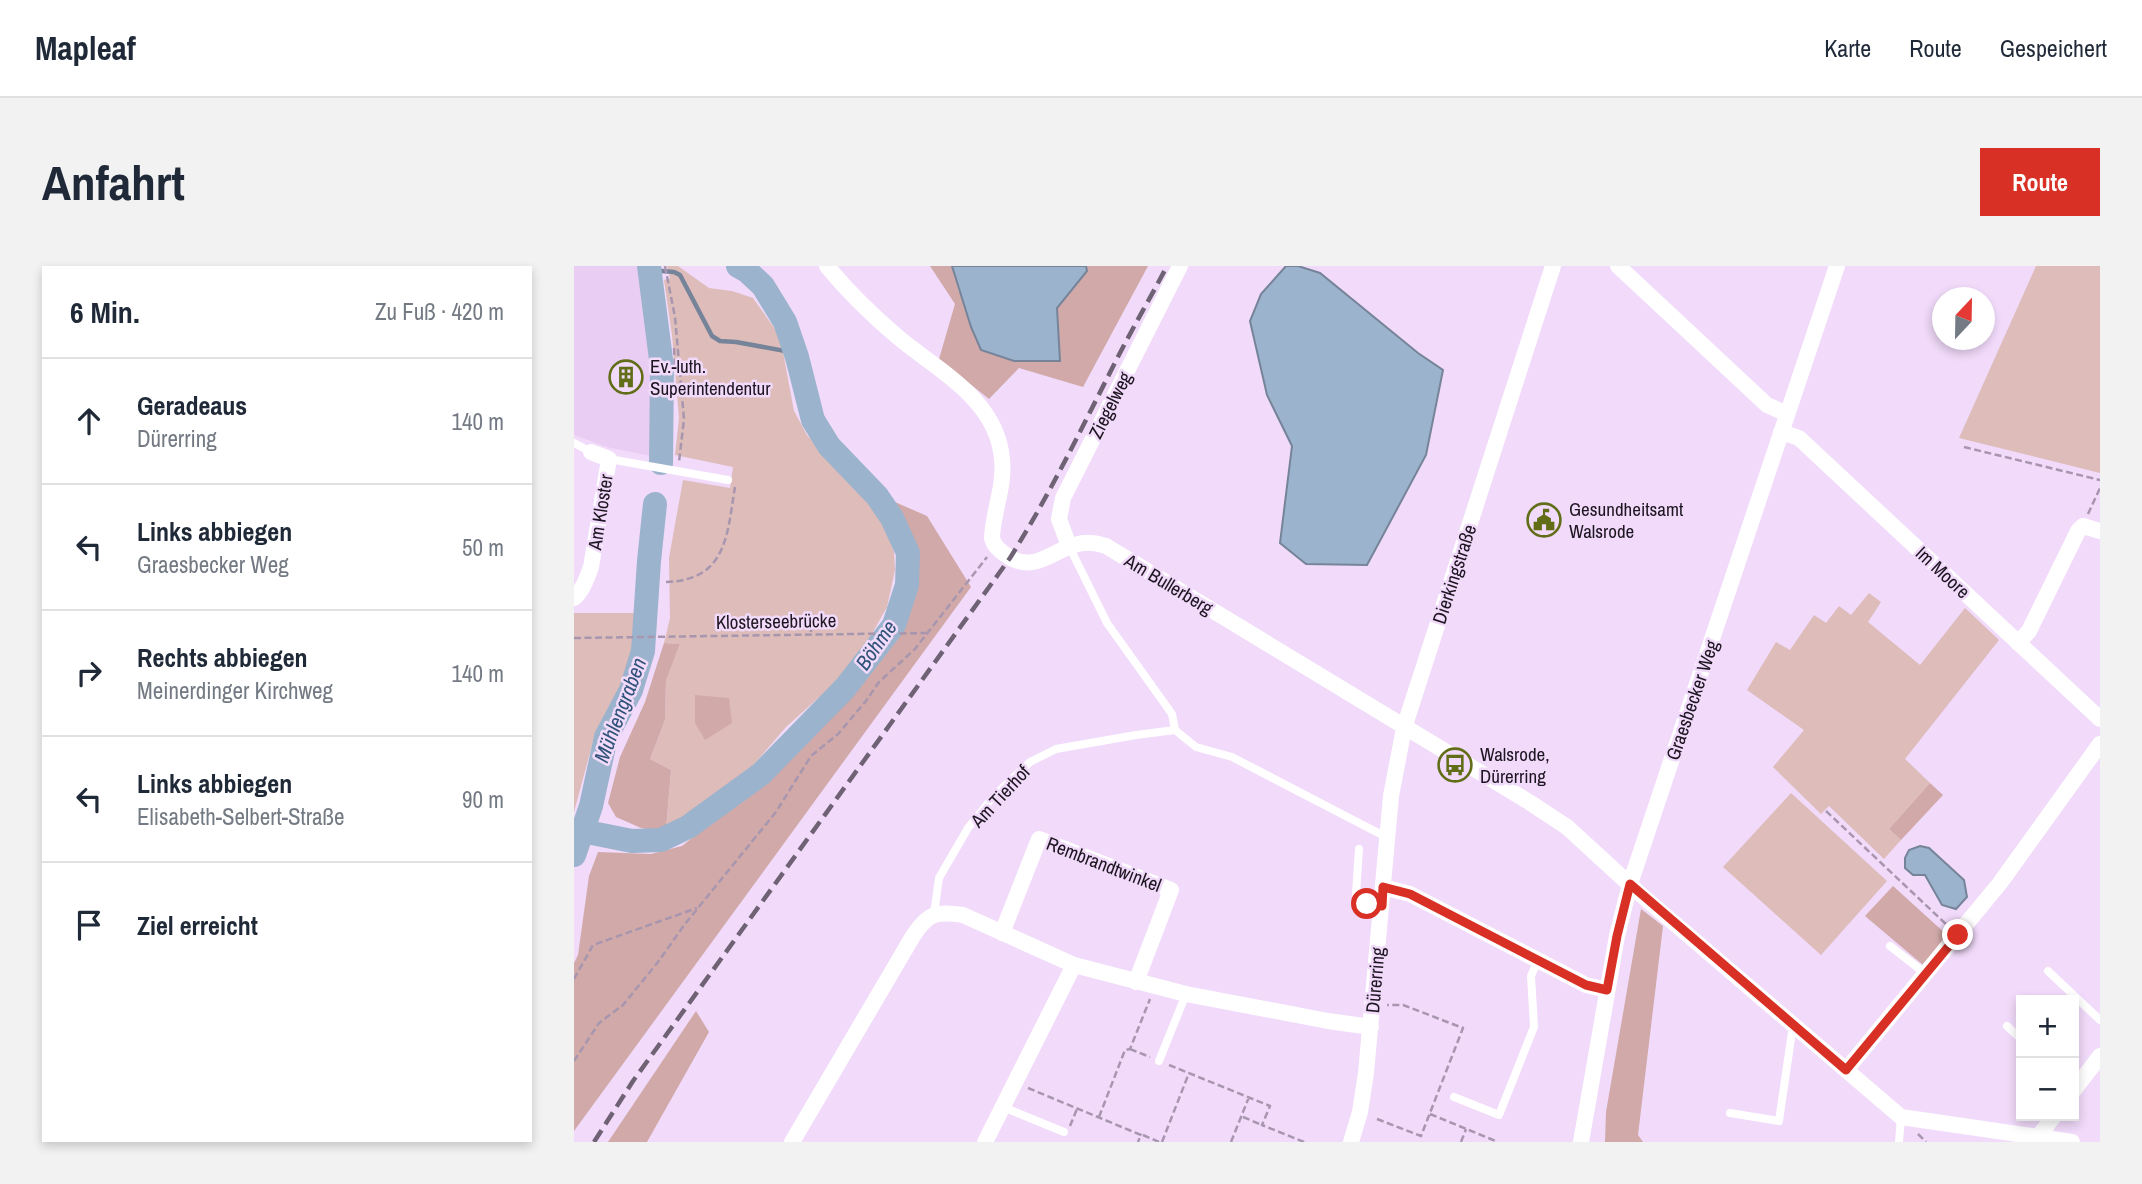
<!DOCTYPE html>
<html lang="de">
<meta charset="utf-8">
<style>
body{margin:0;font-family:"Archivo Narrow",sans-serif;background:#f2f2f3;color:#1f2937}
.controls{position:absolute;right:21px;bottom:21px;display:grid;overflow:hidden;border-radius:0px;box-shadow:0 4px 10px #0003}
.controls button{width:63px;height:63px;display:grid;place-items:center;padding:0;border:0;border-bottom:2px solid #e0e1e3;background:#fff;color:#1f2937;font:35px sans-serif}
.compass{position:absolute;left:1358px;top:21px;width:63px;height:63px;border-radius:50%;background:#fff;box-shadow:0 4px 10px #0003;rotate:22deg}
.stop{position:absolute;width:21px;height:21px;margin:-16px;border:5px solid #d93025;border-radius:50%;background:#fff}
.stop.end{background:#d93025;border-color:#fff;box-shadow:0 2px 7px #0008}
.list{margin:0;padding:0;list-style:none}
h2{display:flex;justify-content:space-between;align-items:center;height:91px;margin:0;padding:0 28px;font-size:30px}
h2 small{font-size:23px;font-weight:400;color:#747a83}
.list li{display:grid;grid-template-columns:46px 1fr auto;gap:21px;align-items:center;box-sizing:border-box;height:126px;padding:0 28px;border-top:2px solid #e0e1e3}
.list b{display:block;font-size:26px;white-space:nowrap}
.list p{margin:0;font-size:23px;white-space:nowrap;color:#747a83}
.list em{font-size:23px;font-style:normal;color:#747a83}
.icon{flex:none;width:38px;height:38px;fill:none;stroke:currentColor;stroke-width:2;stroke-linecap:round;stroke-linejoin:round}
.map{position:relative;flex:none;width:1526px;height:876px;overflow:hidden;border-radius:0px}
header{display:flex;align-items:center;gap:42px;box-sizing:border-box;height:98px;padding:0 35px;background:#fff;border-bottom:2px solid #e0e1e3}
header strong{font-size:33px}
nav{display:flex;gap:38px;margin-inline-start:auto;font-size:24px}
.intro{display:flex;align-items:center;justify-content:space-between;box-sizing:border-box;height:168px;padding:0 42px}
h1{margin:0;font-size:49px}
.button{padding:18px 32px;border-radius:0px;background:#d93025;color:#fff;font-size:24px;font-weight:700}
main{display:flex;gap:42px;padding:0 42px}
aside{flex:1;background:#fff;border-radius:0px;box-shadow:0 4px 10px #0003}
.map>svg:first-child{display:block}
.built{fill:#e9cdf3}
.green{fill:#ddbcba}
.forest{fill:#d0a9a8}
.water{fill:#9cb3cd;stroke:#768499;stroke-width:2}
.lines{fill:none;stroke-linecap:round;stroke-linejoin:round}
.stream{stroke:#768499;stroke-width:4.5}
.river{stroke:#9cb3cd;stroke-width:24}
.path{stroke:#a896af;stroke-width:2.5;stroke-dasharray:7 3.5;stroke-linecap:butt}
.lane{stroke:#fff;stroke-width:8}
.street{stroke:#fff;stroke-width:16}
.rail{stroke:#6f6275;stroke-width:4.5;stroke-dasharray:14 7;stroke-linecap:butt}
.route{stroke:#d93025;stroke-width:9}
.labels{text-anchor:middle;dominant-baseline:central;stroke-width:5;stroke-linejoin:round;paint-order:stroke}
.poi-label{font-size:19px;fill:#1d1520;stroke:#f1dafa;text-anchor:start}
.street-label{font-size:19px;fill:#1d1520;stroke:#f1dafa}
.water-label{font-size:21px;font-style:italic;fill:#305379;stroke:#f1dafa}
</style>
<header>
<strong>Mapleaf</strong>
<nav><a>Karte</a><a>Route</a><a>Gespeichert</a></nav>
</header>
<div class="intro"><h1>Anfahrt</h1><a class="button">Route</a></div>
<main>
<aside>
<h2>6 Min.<small>Zu Fuß · 420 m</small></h2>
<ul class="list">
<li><svg class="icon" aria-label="ahead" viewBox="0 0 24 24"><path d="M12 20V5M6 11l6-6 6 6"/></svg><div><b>Geradeaus</b><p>Dürerring</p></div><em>140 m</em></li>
<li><svg class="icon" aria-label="left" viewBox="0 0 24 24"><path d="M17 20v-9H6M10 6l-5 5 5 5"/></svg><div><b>Links abbiegen</b><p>Graesbecker Weg</p></div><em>50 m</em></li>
<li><svg class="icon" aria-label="right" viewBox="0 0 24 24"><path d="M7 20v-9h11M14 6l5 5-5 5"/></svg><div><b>Rechts abbiegen</b><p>Meinerdinger Kirchweg</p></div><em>140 m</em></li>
<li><svg class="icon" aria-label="left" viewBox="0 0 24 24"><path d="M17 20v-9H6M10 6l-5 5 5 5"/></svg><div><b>Links abbiegen</b><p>Elisabeth-Selbert-Straße</p></div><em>90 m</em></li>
<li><svg class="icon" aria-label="arrive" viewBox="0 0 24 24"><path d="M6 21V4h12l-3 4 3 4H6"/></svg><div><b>Ziel erreicht</b></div></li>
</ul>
</aside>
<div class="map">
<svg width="1526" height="876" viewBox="0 0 1526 876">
<rect width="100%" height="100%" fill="#f1dafa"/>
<!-- built -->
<path class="built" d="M0 0H68L80 105 81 191 33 181 0 169Z"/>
<!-- green -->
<path class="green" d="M93 0H104L135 22 158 25 179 32 206 70 220 145 233 169 306 248 320 286 321 304 313 341 290 382 261 417 212 461 176 503 109 554 92 563 97 504 76 493 91 454 92 415 106 378 90 377 96 352 95 292 109 214 156 222 159 201 101 189 105 152 98 69 90 14 96 12Z
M1462 0H1526V207L1385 172Z
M1295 327 1307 336 1294 356 1346 399 1391 342 1425 374 1331 493 1356 517 1315 563 1327 574 1310 593 1255 540 1247 548 1199 501 1230 464 1173 424 1202 376 1216 384 1240 349 1252 357 1265 340 1277 349Z
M0 347H66L59 387 49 422 21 468 0 546Z
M1217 527 1313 615 1247 689 1149 601Z"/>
<!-- forest -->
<path class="forest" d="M356 0H378L385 26 486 94 483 41 512 6V0H574L509 121 445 102 415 133 365 93 381 38Z
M314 233 353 250 397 321 0 865V697L4 689 15 610 24 586 77 588 108 580 190 514 278 423 331 357 344 317 340 276Z
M90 377 106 378 92 415 91 454 76 493 97 504 92 563 87 566 67 562 42 551 34 537 46 491 71 436Z
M121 429 155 432 158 457 131 474 121 457Z
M1356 517 1369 529 1327 574 1315 563Z
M1319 620 1373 669 1349 699 1291 650Z
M1067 643 1089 660 1064 869 1069 876H1031L1032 846Z
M122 745 135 766 73 876H34Z"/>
<!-- water -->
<path class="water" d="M378 0H512L513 5 483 42 486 95H440L407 84 397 61Z
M712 0H724L746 7 844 87 869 104 852 189 793 299 732 298 706 277 718 180 693 129 676 55 687 28Z
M1346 580 1355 582 1390 614 1393 631 1382 643 1368 639 1351 609H1339L1331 602V592L1335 584Z"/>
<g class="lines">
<!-- stream -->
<path class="stream" d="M76 4 100 6 106 9 138 70 146 75 162 76 222 87"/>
<!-- river -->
<path class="river" d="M75 0 88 101 87 197
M8 565 58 575 87 574 114 561 187 508 271 422 320 359 333 319 334 287 318 252 303 230 255 180 239 154 223 91 211 56 189 20 173 5 164 0
M0 589 17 540 32 471 57 424 69 385 75 295 81 238"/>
<!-- path -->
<path class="path" d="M91 0 101 51 110 153 105 196
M100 82 101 101
M1390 181 1526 214
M1514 248 1526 222
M92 316C153 314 153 269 161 221
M237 359V368
M0 372 352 367
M1252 545 1374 660
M0 713 19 679 123 642
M556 783 576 791
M0 795 25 757 49 739 84 696 111 658 202 546 237 490 264 468 292 435 305 416 341 383 413 291
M595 799 696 840 688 859 730 876
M454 822 567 869 564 876
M856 848 924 876
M525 851 551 784 556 783 576 733
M669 851 688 859
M803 853 847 870 889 762 829 739H813
M496 860 503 843
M1344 868 1352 876
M569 869 585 876
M588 876 615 807
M657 876 675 831
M887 876 892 863"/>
<!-- lane -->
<path class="lane" d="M0 177 17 186
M35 193 154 214
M495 280 533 357 598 448 601 464
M601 464 622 481 658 491 814 572
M785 583 782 628 793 638 808 640
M360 648 365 612 394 562 420 530 456 496 482 483 562 469 601 464
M1316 680 1352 708
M1474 705 1526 754
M1433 760 1447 773
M585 795 612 728
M880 831 925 849 960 761 957 710 964 694
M429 841 490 866
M1156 847 1205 855 1219 759
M1325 876 1327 851"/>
<!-- street -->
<path class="street" d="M253 0C274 26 299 50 325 72 366 106 423 134 428 193 431 221 419 245 418 272 420 280 425 284 432 289 469 315 488 264 532 280L955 536 993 561 1065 627 1327 851 1464 871 1480 850
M1044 0 1193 139 1213 148
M1207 166 1225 172 1526 453
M495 280 485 253 489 232 606 0
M0 332C9 325 13 311 17 301L35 193 17 186
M1444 377 1455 365 1504 265 1509 260 1526 265
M809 621 836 628 1012 719 1033 724
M428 667 465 573 597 624 562 716
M1272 804 1426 617 1526 478
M1500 824 1526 790
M1464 871 1498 876
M218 876 339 670C354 647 362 645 389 649L500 699 612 728 754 755 797 761
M411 876 500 699
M777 876 786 846 792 807 817 530 830 462 979 0
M1007 876 1043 670 1056 618 1263 0"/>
<!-- rail -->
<path class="rail" d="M20 876 59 815 436 292C478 225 511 155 547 85 562 56 578 29 593 0"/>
</g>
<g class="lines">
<!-- route -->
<path class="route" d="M793 638 808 640 809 621 836 628 1012 719 1033 724 1043 670 1056 618 1272 804 1384 669"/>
</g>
<!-- icons -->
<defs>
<symbol id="building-ring" viewBox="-11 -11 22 22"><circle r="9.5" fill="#f1dafa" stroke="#616e17" stroke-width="1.5"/><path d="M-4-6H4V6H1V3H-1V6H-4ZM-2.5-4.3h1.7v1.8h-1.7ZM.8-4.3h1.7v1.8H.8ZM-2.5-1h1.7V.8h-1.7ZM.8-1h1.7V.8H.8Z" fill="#616e17"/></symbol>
<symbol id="civic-ring" viewBox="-11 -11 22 22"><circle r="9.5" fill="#f1dafa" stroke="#616e17" stroke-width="1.5"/><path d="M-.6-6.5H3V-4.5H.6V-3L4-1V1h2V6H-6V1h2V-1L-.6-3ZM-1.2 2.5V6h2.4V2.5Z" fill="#616e17"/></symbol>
<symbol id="bus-ring" viewBox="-11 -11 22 22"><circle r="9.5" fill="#f1dafa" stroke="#616e17" stroke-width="1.5"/><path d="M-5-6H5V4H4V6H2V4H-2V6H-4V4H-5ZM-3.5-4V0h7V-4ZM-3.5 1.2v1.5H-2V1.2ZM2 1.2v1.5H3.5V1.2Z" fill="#616e17"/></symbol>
</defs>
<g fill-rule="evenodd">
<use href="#building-ring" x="33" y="92" width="38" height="38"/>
<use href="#civic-ring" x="951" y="235" width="38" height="38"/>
<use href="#bus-ring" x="862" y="480" width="38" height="38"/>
</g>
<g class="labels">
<!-- poi labels -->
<g class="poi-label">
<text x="76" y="100">Ev.-luth.<tspan x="76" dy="22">Superintendentur</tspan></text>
<text x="995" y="243">Gesundheitsamt<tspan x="995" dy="22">Walsrode</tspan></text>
<text x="906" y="488">Walsrode,<tspan x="906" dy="22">Dürerring</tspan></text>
</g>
<!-- street labels -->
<g class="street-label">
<text transform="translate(536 139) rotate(-63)">Ziegelweg</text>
<text transform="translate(26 246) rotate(-81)">Am Kloster</text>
<text transform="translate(1369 306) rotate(43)">Im Moore</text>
<text transform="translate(880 308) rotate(-72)">Dierkingstraße</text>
<text transform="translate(595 318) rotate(31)">Am Bullerberg</text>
<text transform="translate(202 355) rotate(-1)">Klosterseebrücke</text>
<text transform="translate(1118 434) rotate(-71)">Graesbecker Weg</text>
<text transform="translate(426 530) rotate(-47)">Am Tierhof</text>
<text transform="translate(530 598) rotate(21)">Rembrandtwinkel</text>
<text transform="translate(801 714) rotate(-85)">Dürerring</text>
</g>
<!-- water labels -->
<g class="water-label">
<text transform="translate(302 379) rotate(-55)">Böhme</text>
<text transform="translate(46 444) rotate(-69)">Mühlengraben</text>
</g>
</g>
</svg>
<div class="controls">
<button>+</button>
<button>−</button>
</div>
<svg class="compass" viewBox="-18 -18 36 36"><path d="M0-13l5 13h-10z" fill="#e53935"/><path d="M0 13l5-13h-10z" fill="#747a83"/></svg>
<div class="stop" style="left:793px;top:638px"></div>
<div class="stop end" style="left:1384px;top:669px"></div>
</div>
</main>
